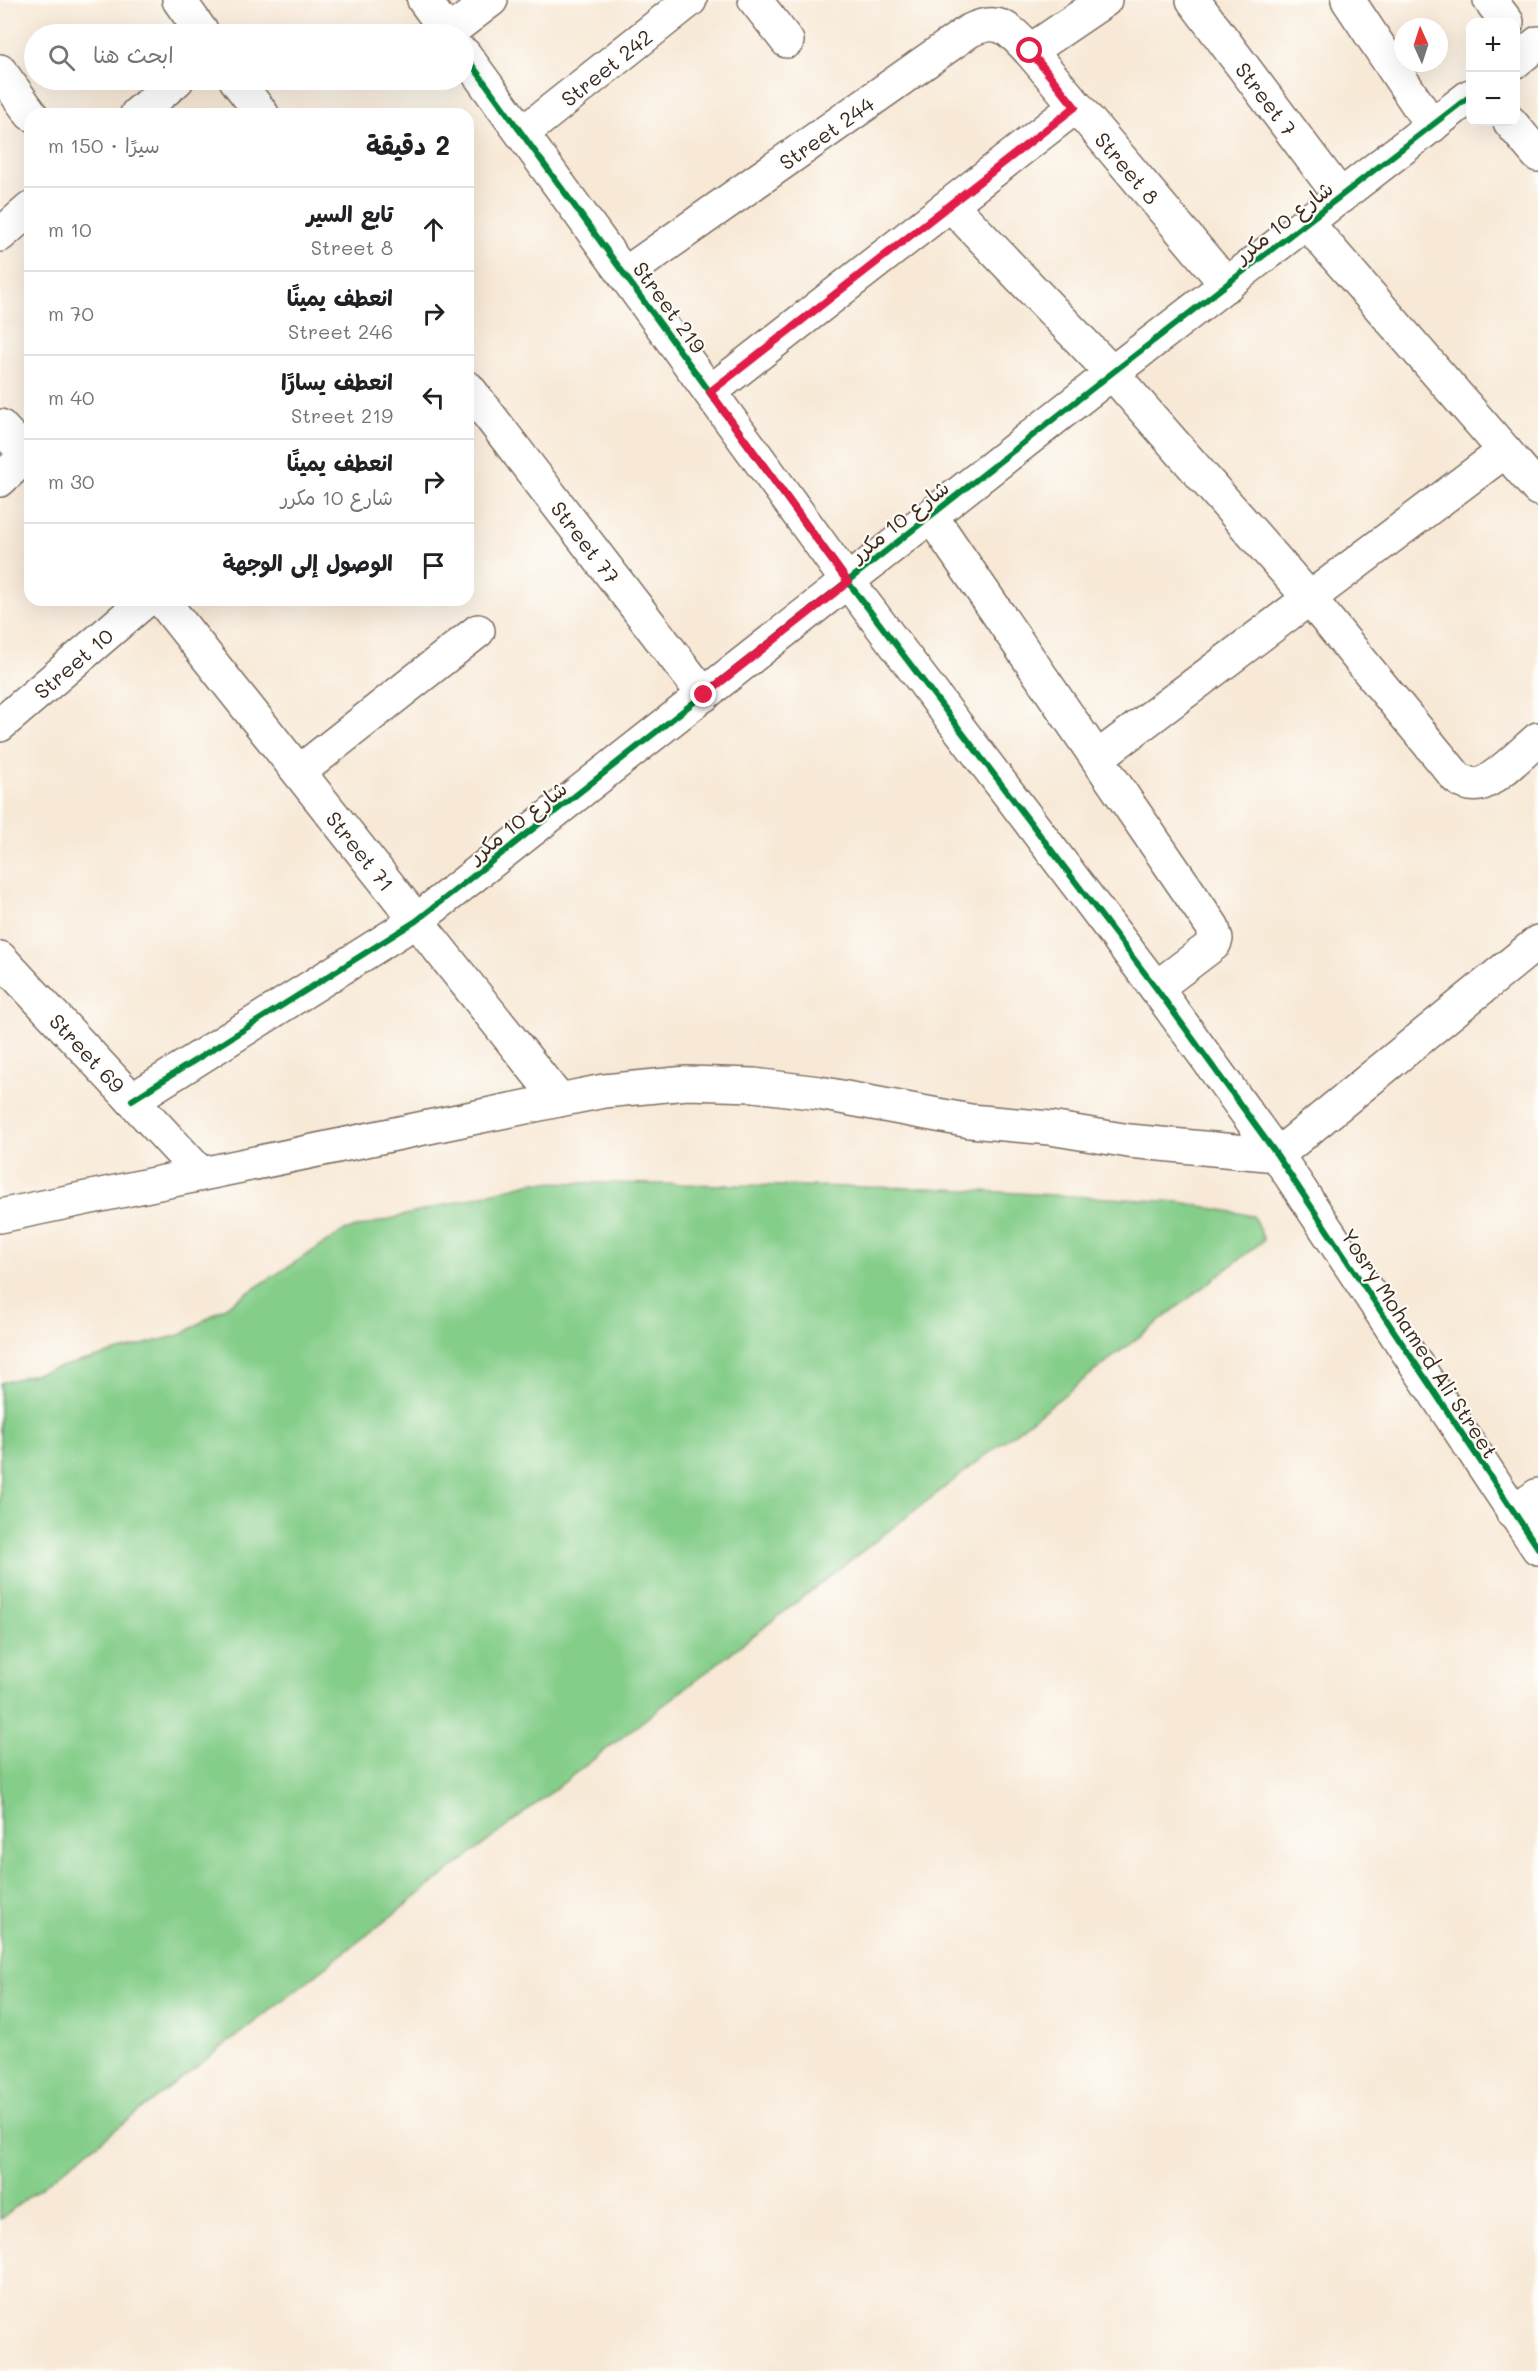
<!DOCTYPE html>
<html lang="ar">
<meta charset="utf-8">
<style>
body{margin:0;font-family:Mali,"Playpen Sans Arabic",sans-serif;background:#f2f2f2;color:#202124;direction:rtl}
.controls{position:absolute;right:18px;top:18px;display:grid;overflow:hidden;border-radius:12px;box-shadow:0 6px 24px #0002}
.controls button{width:54px;height:54px;display:grid;place-items:center;padding:0;border:0;border-bottom:2px solid #e0e0e0;background:#fff;color:#202124;font:30px sans-serif}
.compass{position:absolute;left:1394px;top:18px;width:54px;height:54px;border-radius:50%;background:#fff;box-shadow:0 6px 24px #0002;rotate:357deg}
.stop{position:absolute;width:18px;height:18px;margin:-14px;border:4px solid #e11d48;border-radius:50%;background:#fff}
.stop.end{background:#e11d48;border-color:#fff;box-shadow:0 2px 6px #0008}
.list{margin:0;padding:0;list-style:none}
h2{display:flex;justify-content:space-between;align-items:center;height:78px;margin:0;padding:0 24px;font-size:26px}
h2 small{font-size:20px;font-weight:400;color:#757577}
.list li{display:grid;grid-template-columns:39px 1fr auto;gap:18px;align-items:center;box-sizing:border-box;height:84px;padding:0 24px;border-top:2px solid #e0e0e0}
.list b{display:block;font-size:22px;white-space:nowrap}
.list p{margin:0;font-size:20px;white-space:nowrap;color:#757577}
.list em{font-size:20px;font-style:normal;color:#757577}
.icon{flex:none;width:33px;height:33px;fill:none;stroke:currentColor;stroke-width:2;stroke-linecap:round;stroke-linejoin:round}
.map{position:relative;flex:none;width:1538px;height:2371px;overflow:hidden;direction:ltr}
.search{position:absolute;background:#fff;box-shadow:0 6px 24px #0002;left:24px;top:24px;width:450px;height:66px;display:flex;align-items:center;gap:15px;box-sizing:border-box;padding:0 21px;border-radius:33px;color:#757577;font-size:22px}
.panel{position:absolute;background:#fff;box-shadow:0 6px 24px #0002;left:24px;top:108px;width:450px;height:498px;border-radius:18px;direction:rtl}
.map>svg:first-child{display:block}
.green{fill:#85ce8a;stroke:#607c54;stroke-width:1.5}
.lines{fill:none;stroke-linecap:round;stroke-linejoin:round}
.minor-casing{stroke:#7d6d5f;stroke-width:36}
.minor{stroke:#fff;stroke-width:33}
.cycleway-casing{stroke:#fdfcf7;stroke-width:10}
.cycleway{stroke:#00873e;stroke-width:6}
.route{stroke:#e11d48;stroke-width:8}
.labels{text-anchor:middle;dominant-baseline:central;stroke-width:4.5;stroke-linejoin:round;paint-order:stroke}
.street-label{font-size:21px;fill:#3b2a1e;stroke:#fdfcf7}
</style>
<div class="map">
<svg width="1538" height="2371" viewBox="0 0 1538 2371">
<rect width="100%" height="100%" fill="#fdfcf7"/>
<filter id="ink" filterUnits="userSpaceOnUse"><feTurbulence type="fractalNoise" baseFrequency=".0167" numOctaves="2"/><feDisplacementMap in="SourceGraphic" scale="12" xChannelSelector="R" yChannelSelector="G"/><feConvolveMatrix kernelMatrix="1 2 1 2 8 2 1 2 1" color-interpolation-filters="sRGB"/></filter>
<filter id="wash" filterUnits="userSpaceOnUse"><feTurbulence type="fractalNoise" baseFrequency=".008" numOctaves="4" result="noise"/><feDisplacementMap in="SourceGraphic" scale="24" xChannelSelector="R" yChannelSelector="G"/><feGaussianBlur stdDeviation="1.35" result="paint"/><feColorMatrix in="noise" values="0 0 0 0 0 0 0 0 0 0 0 0 0 0 0 0 0 1.4 0 .05"/><feComposite in="paint" operator="in"/></filter>
<g filter="url(#wash)">
<rect width="100%" height="100%" fill="#f8e9d7"/>
<!-- green -->
<path class="green" d="M533 1182 928 1188 1180 1202 1253 1216 1264 1240 0 2219V1383L183 1334 344 1231Z"/>
</g>
<g filter="url(#ink)">
<g class="lines">
<defs>
<g id="minor">
<path d="M179 0 203 34"/>
<path d="M424 0 449 34"/>
<path d="M755 0 787 41"/>
<path id="s1" d="M1193 0 1341 197"/>
<path d="M1348 0 1432 126"/>
<path d="M1490 0 1507 22"/>
<path d="M448 33 491 0"/>
<path d="M1030 51 1105 0"/>
<path d="M464 54 848 582 1156 988 1277 1155 1538 1548"/>
<path d="M1516 61 1538 43"/>
<path d="M0 71 31 114"/>
<path d="M236 80 262 114"/>
<path d="M137 114 177 80"/>
<path d="M1510 122 1538 155"/>
<path id="s2" d="M523 133 690 0"/>
<path d="M951 205 1112 373 1310 599 1457 778C1464 783 1471 786 1480 784 1495 780 1525 750 1538 739"/>
<path d="M1307 223 1538 489"/>
<path d="M0 235 30 209"/>
<path id="s3" d="M625 274 969 31C999 16 1009 29 1030 51L1227 285"/>
<path id="s4" d="M468 388 704 695"/>
<path d="M710 392 1075 107"/>
<path d="M0 426 30 458"/>
<path d="M0 480 27 455"/>
<path d="M931 516 1212 926 1216 939 1214 944 1156 988"/>
<path id="s5" d="M162 600 559 1100"/>
<path id="s6" d="M0 725 146 600"/>
<path d="M1097 758 1505 451"/>
<path d="M299 772 478 631"/>
<path id="s7" d="M0 958 201 1174"/>
<path d="M132 1100 416 921 1112 373 1470 96"/>
<path d="M1277 1155 1538 942"/>
<path d="M0 1216 559 1100 604 1091 687 1083 754 1085 819 1093 970 1121 1050 1128 1129 1141 1277 1155"/>
<path d="M1513 1513 1538 1495"/>
</g>
</defs>
<!-- minor casing -->
<use href="#minor" class="minor-casing"/>
<!-- minor -->
<use href="#minor" class="minor"/>
<defs>
<path id="cycleway" d="M464 54 848 582 1156 988 1277 1155 1538 1548
M132 1100 416 921 1112 373 1470 96"/>
</defs>
<!-- cycleway casing -->
<use href="#cycleway" class="cycleway-casing"/>
<!-- cycleway -->
<use href="#cycleway" class="cycleway"/>
</g>
</g>
<g class="lines" filter="url(#ink)">
<!-- route -->
<path class="route" d="M704 695 848 582 710 392 1075 107 1030 51"/>
</g>
<g class="labels">
<!-- street labels -->
<g class="street-label">
<text stroke="none"><textPath href="#s2" startOffset="106">Street 242</textPath></text>
<text stroke="none"><textPath href="#s1" startOffset="123">Street 7</textPath></text>
<text stroke="none"><textPath href="#s3" startOffset="246">Street 244</textPath></text>
<text stroke="none"><textPath href="#s3" startOffset="645">Street 8</textPath></text>
<text transform="translate(1283 221) rotate(-38)">شارع 10 مكرر</text>
<text transform="translate(670 307) rotate(54)">Street 219</text>
<text transform="translate(899 520) rotate(-38)">شارع 10 مكرر</text>
<text stroke="none"><textPath href="#s4" startOffset="194">Street 77</textPath></text>
<text stroke="none"><textPath href="#s6" startOffset="96">Street 10</textPath></text>
<text transform="translate(517 821) rotate(-38)">شارع 10 مكرر</text>
<text stroke="none"><textPath href="#s5" startOffset="320">Street 71</textPath></text>
<text stroke="none"><textPath href="#s7" startOffset="129">Street 69</textPath></text>
<text transform="translate(1420 1343) rotate(57)">Yosry Mohamed Ali Street</text>
</g>
</g>
</svg>
<div class="controls">
<button>+</button>
<button>−</button>
</div>
<svg class="compass" viewBox="-18 -18 36 36"><path d="M0-13l5 13h-10z" fill="#e53935"/><path d="M0 13l5-13h-10z" fill="#757577"/></svg>
<div class="stop" style="left:1030px;top:51px"></div>
<div class="stop end" style="left:704px;top:695px"></div>
<div class="search"><svg class="icon" aria-label="search" viewBox="0 0 24 24"><circle cx="10" cy="10" r="6"/><path d="M15 15l6 6"/></svg>ابحث هنا</div>
<section class="panel">
<h2>2 دقيقة<small>سيرًا · 150 m</small></h2>
<ul class="list">
<li><svg class="icon" aria-label="ahead" viewBox="0 0 24 24"><path d="M12 20V5M6 11l6-6 6 6"/></svg><div><b>تابع السير</b><p>Street 8</p></div><em>10 m</em></li>
<li><svg class="icon" aria-label="right" viewBox="0 0 24 24"><path d="M7 20v-9h11M14 6l5 5-5 5"/></svg><div><b>انعطف يمينًا</b><p>Street 246</p></div><em>70 m</em></li>
<li><svg class="icon" aria-label="left" viewBox="0 0 24 24"><path d="M17 20v-9H6M10 6l-5 5 5 5"/></svg><div><b>انعطف يسارًا</b><p>Street 219</p></div><em>40 m</em></li>
<li><svg class="icon" aria-label="right" viewBox="0 0 24 24"><path d="M7 20v-9h11M14 6l5 5-5 5"/></svg><div><b>انعطف يمينًا</b><p>شارع 10 مكرر</p></div><em>30 m</em></li>
<li><svg class="icon" aria-label="arrive" viewBox="0 0 24 24"><path d="M6 21V4h12l-3 4 3 4H6"/></svg><div><b>الوصول إلى الوجهة</b></div></li>
</ul>
</section>
</div>
